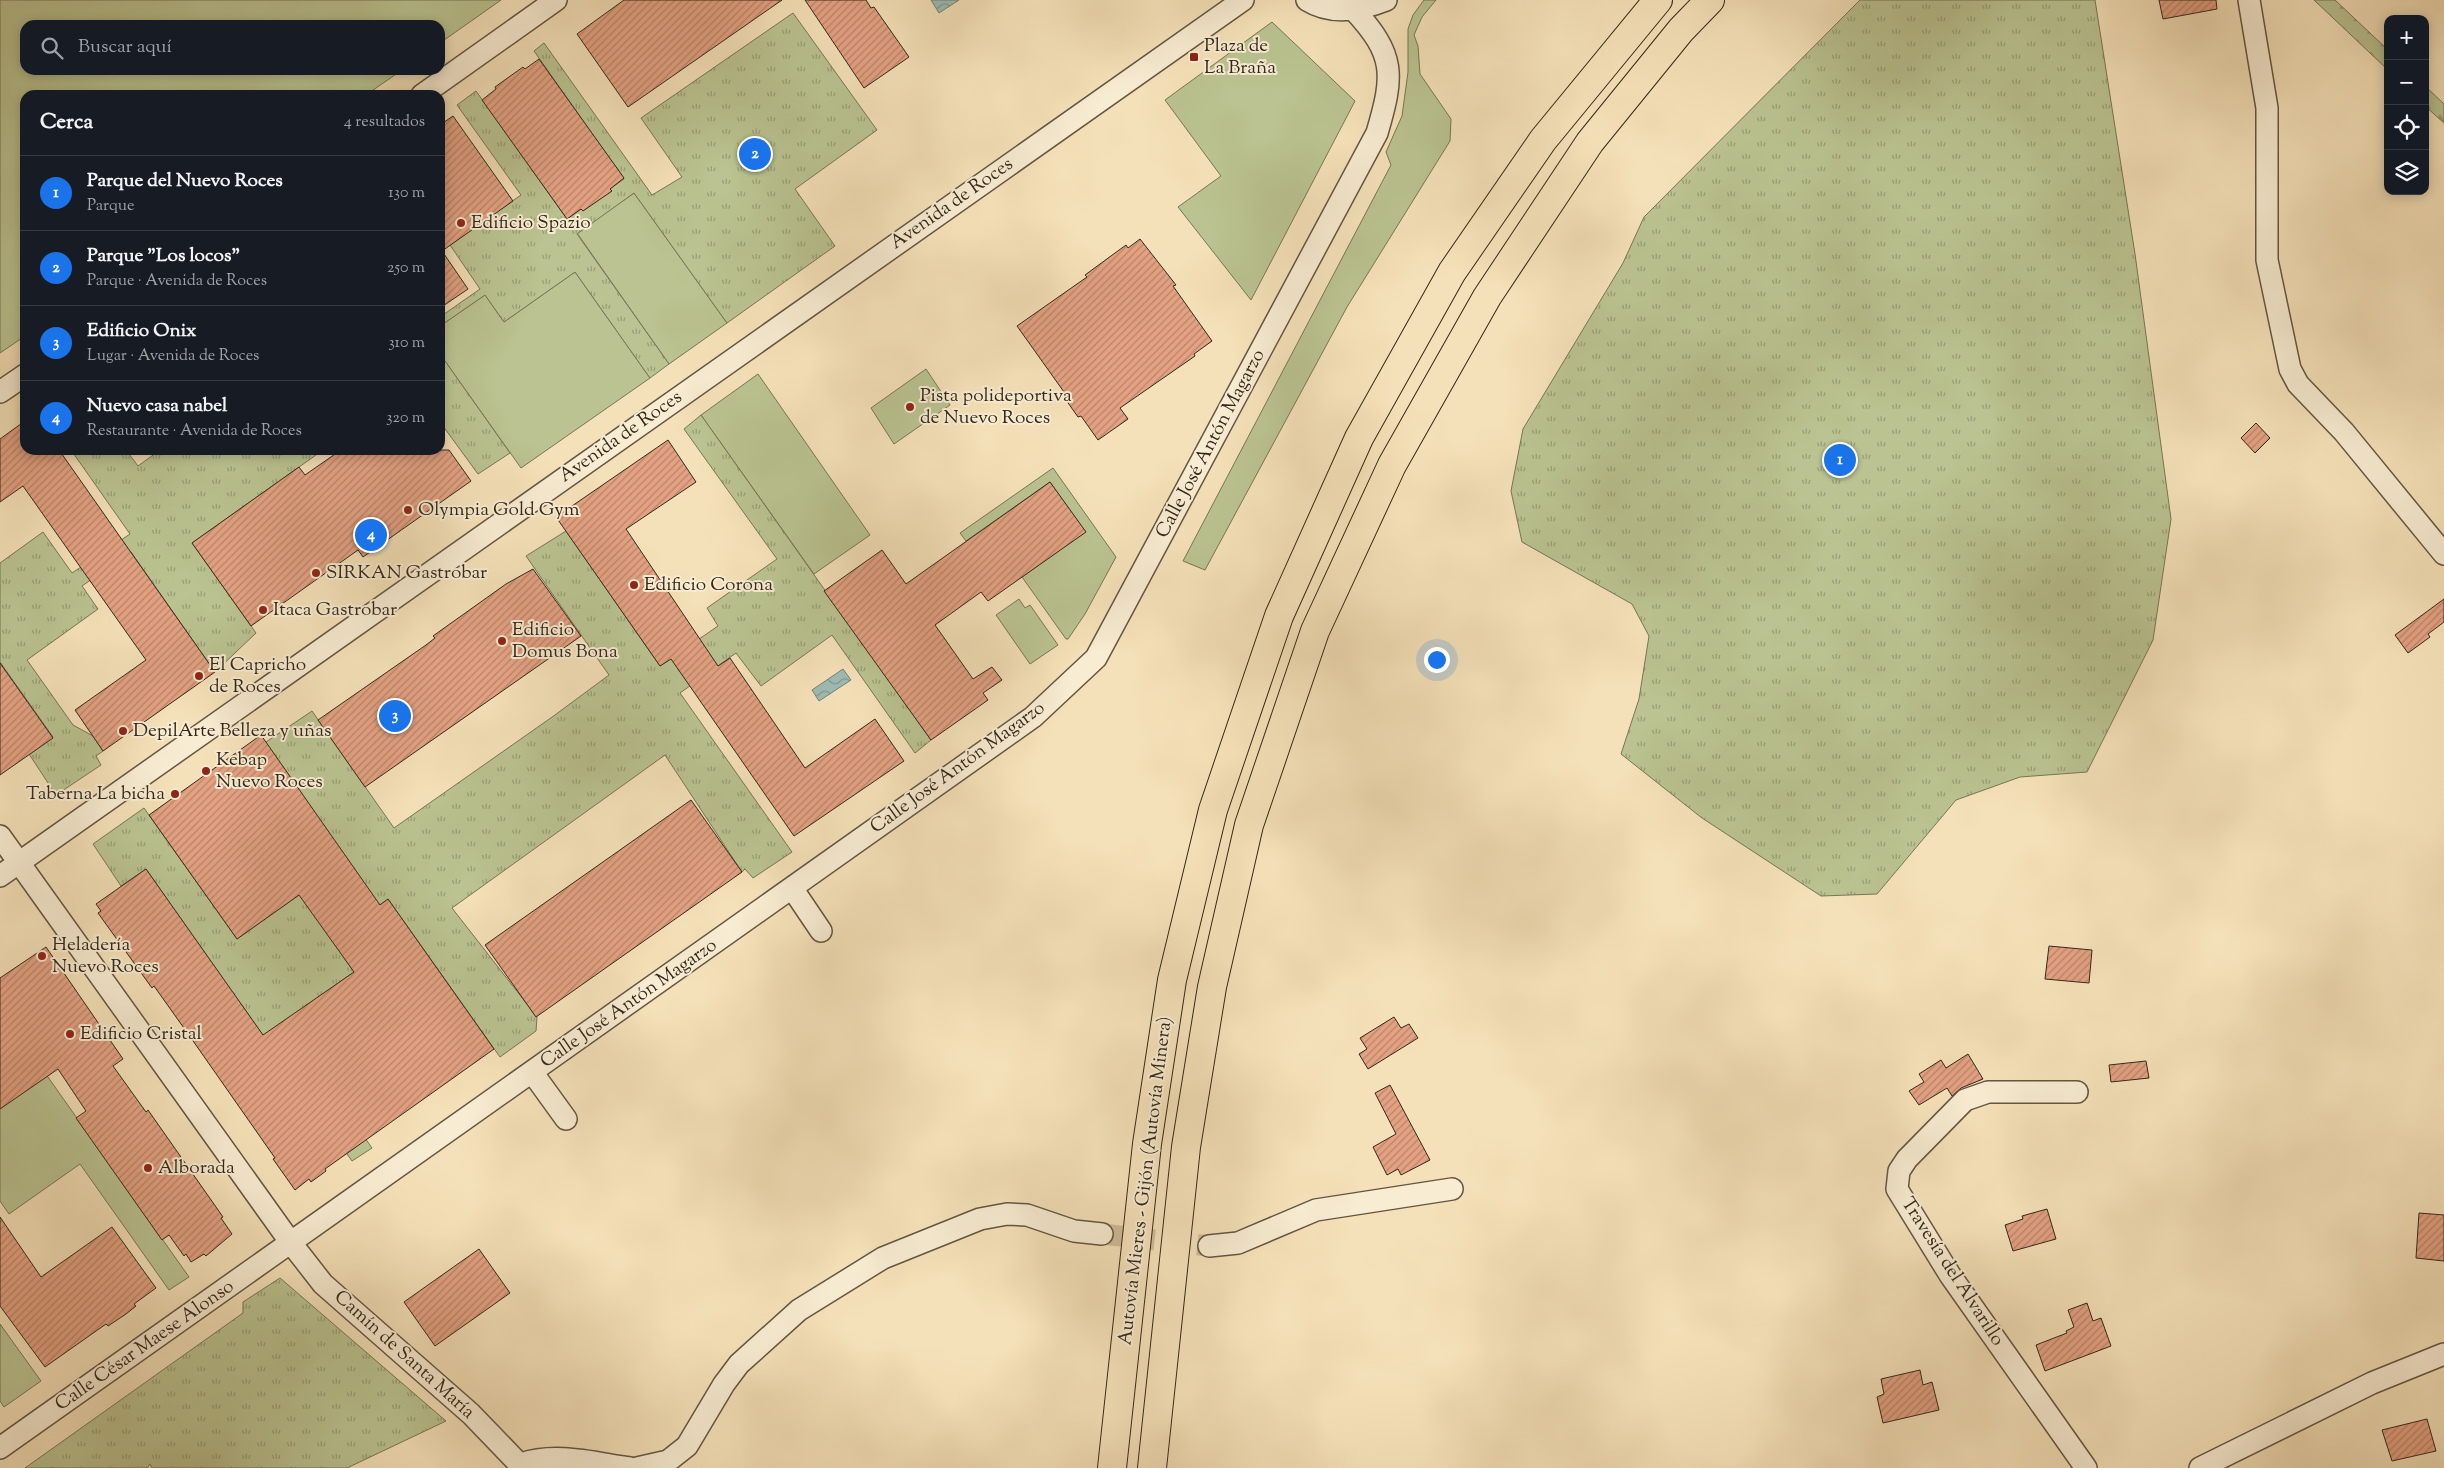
<!DOCTYPE html>
<html lang="es">
<meta charset="utf-8">
<style>
body{margin:0;font-family:"Sorts Mill Goudy",serif;background:#242831;color:#f1f3f6}
.controls{position:absolute;right:15px;top:15px;display:grid;overflow:hidden;border-radius:10px;box-shadow:0 2px 12px #0003}
.controls button{width:45px;height:45px;display:grid;place-items:center;padding:0;border:0;border-bottom:1px solid #363941;background:#171b24;color:#f1f3f6;font:25px sans-serif}
.you{position:absolute;left:1436px;top:659px;width:18px;height:18px;margin:-12px;border:4px solid #fff;border-radius:50%;background:#1a73e8;box-shadow:0 0 0 8px #1a73e833}
.badge{display:grid;place-items:center;width:32px;height:32px;border-radius:50%;background:#1a73e8;color:#fff;font-size:16px;font-weight:700}
.pin{position:absolute;translate:-50% -50%;border:2px solid #fff;box-shadow:0 1px 5px #0006}
.list{margin:0;padding:0;list-style:none}
h2{display:flex;justify-content:space-between;align-items:center;height:65px;margin:0;padding:0 20px;font-size:21px}
h2 small{font-size:16px;font-weight:400;color:#9ea1a6}
.list li{display:grid;grid-template-columns:32px 1fr auto;gap:15px;align-items:center;box-sizing:border-box;height:75px;padding:0 20px;border-top:1px solid #363941}
.list b{display:block;font-size:19px;white-space:nowrap}
.list p{margin:0;font-size:16px;white-space:nowrap;color:#9ea1a6}
.list em{font-size:16px;font-style:normal;color:#9ea1a6}
.icon{flex:none;width:28px;height:28px;fill:none;stroke:currentColor;stroke-width:2;stroke-linecap:round;stroke-linejoin:round}
.map{position:relative;flex:none;width:2444px;height:1468px;overflow:hidden}
.search{position:absolute;background:#171b24;box-shadow:0 2px 12px #0003;left:20px;top:20px;width:425px;height:55px;display:flex;align-items:center;gap:12px;box-sizing:border-box;padding:0 18px;border-radius:15px;color:#9ea1a6;font-size:19px}
.panel{position:absolute;background:#171b24;box-shadow:0 2px 12px #0003;left:20px;top:90px;width:425px;height:365px;border-radius:15px}
.map>svg:first-child{display:block}
.green{fill:#bac391;stroke:#767656}
.forest{fill:url(#forest-firs);stroke:#767656}
.park{fill:url(#park-tufts);stroke:#767656}
.water{fill:url(#water-waves);stroke:#738177}
.building{fill:url(#building-hatch);stroke:#33281b}
.lines{fill:none;stroke-linecap:round;stroke-linejoin:round}
.minor-tunnel{stroke:#cebc99;stroke-width:21;stroke-dasharray:21 11;stroke-linecap:butt}
.minor-casing{stroke:#645642;stroke-width:24}
.highway-casing{stroke:#33281b;stroke-width:30}
.minor{stroke:#f8ecd2;stroke-width:21}
.highway{stroke:#f5e1b9;stroke-width:28}
.poi-dot{fill:#8f2418;stroke:#f8ecd2;stroke-width:2}
.labels{text-anchor:middle;dominant-baseline:central;stroke-width:4;stroke-linejoin:round;paint-order:stroke}
.poi-label{font-size:19px;fill:#33281b;stroke:#f8ecd2;text-anchor:start}
.street-label{font-size:19px;fill:#33281b;stroke:#f8ecd2}
</style>
<div class="map">
<svg width="2444" height="1468" viewBox="0 0 2444 1468">
<defs>
<pattern id="forest-firs" width="22" height="20" patternUnits="userSpaceOnUse" patternTransform="scale(1.25)"><rect width="22" height="20" fill="#bac391"/><path d="M5 1l3.5 6h-7zM16 11l3.5 6h-7z" fill="#989e76"/></pattern>
<pattern id="park-tufts" width="24" height="20" patternUnits="userSpaceOnUse" patternTransform="scale(1.25)"><rect width="24" height="20" fill="#bac391"/><path d="M3 7l-1-3M5 7V3M7 7l1-3M15 17l-1-3M17 17v-4M19 17l1-3" fill="none" stroke="#989e76"/></pattern>
<pattern id="water-waves" width="16" height="10" patternUnits="userSpaceOnUse" patternTransform="scale(1.25)"><rect width="16" height="10" fill="#9dbcb4"/><path d="M0 5q4-4 8 0t8 0" fill="none" stroke="#819992"/></pattern>
<pattern id="building-hatch" width="6" height="6" patternUnits="userSpaceOnUse" patternTransform="scale(1.25)"><rect width="6" height="6" fill="#e4a283"/><path d="M-1 1l2-2M0 6l6-6M5 7l2-2" fill="none" stroke="#b9846a"/></pattern>
</defs>
<rect width="100%" height="100%" fill="#f5e1b9"/>
<filter id="stains"><feTurbulence type="fractalNoise" baseFrequency=".004" numOctaves="4"/><feColorMatrix values="0 0 0 0 .2 0 0 0 0 .09 0 0 0 0 .02 0 0 0 .5 -.17"/></filter>
<radialGradient id="worn" r=".72"><stop offset=".6" stop-color="#630" stop-opacity="0"/><stop offset="1" stop-color="#630" stop-opacity=".3"/></radialGradient>
<!-- green -->
<path class="green" d="M0 0H501L440 43V25H25V70H402L366 95H25V336L0 353Z
M1424 0H1436L1422 17 1414 35 1418 46 1420 74 1451 119 1450 141 1347 307 1205 570 1183 561 1391 165 1386 152 1402 116 1408 72V29L1413 15Z
M1272 22 1355 101 1251 300 1178 207 1221 176 1165 100Z
M634 193 727 323 669 364 577 233Z
M575 272 650 378 521 468 440 354V326L485 295 504 322Z
M926 369 950 405 894 444 871 408Z
M758 374 870 535 814 574 701 415Z
M1053 468 1116 557 1085 614 1068 639H1066L1022 577 1085 532 1050 482 966 541 960 533Z
M1019 599 1025 608 1030 605 1058 645 1030 664 996 615Z
M0 1009 189 1277 169 1290 80 1164 9 1214 0 1201Z
M0 1324 41 1381 4 1407 0 1401Z"/>
<!-- forest -->
<path class="forest" d="M2314 0H2335L2388 50V70Z
M2425 86 2444 104V123L2425 106Z"/>
<!-- park -->
<path class="park" d="M1860 0H2095L2135 254 2171 519 2153 640 2087 772 2020 777 1956 800 1877 894 1821 896 1702 818 1621 754 1639 699 1649 636 1632 604 1522 542 1511 491 1523 429 1623 263 1644 217Z
M793 13 877 130 795 189 835 246 727 323 634 193 577 234 669 364 650 378 575 272 504 322 485 295 440 326V317L480 289 450 245 521 195 457 105 476 91 567 219 624 179 534 51 544 43 652 195 682 177 641 118Z
M440 354 510 453 478 474 440 422Z
M701 415 931 740 915 753 832 635 761 686 736 653 680 693 792 852 753 878 745 869 742 872 665 755 452 908 537 1017 536 1031 500 1057 388 899 331 939 354 972 283 1022 372 1148 352 1161 240 1003 190 1038 184 1022 228 986 146 869 121 886 93 844 144 808 237 939 299 895 266 742 312 711 394 828 555 715 609 675 526 556 566 531 660 666 718 626 707 608 777 559 684 429Z
M71 450H126L138 466 160 450H323L192 543 256 633 215 672 131 552 82 586 98 609 27 660 73 725 93 736 103 751 96 756 101 765 56 795 29 754 53 737 0 662V563L43 532 72 573 130 534Z
M280 1278 446 1421 347 1468H152L150 1464 147 1468H25L243 1313V1302Z"/>
<!-- water -->
<path class="water" d="M931 0H959L939 13Z
M843 669 851 680 819 701 812 690Z"/>
<!-- building -->
<path class="building" d="M624 0H782L628 107 577 34Z
M805 0H866L871 8 874 7 909 57 864 88Z
M2159 0H2216L2217 9 2163 19Z
M539 59 624 178 610 189 612 191 583 211 581 209 567 219 482 100 496 89 495 87 523 67 525 69Z
M453 116 513 201 442 251 468 289 440 308V125Z
M1140 239 1176 285 1173 286 1212 341 1194 354 1195 356 1120 408 1128 419 1098 440 1081 416 1078 417 1066 400 1069 399 1017 326 1087 277 1085 275 1126 245 1128 248Z
M25 421V450H59L215 672 103 751 75 710 146 660 23 486 0 502V439Z
M2256 423 2270 438 2255 453 2241 438Z
M668 440 696 482 626 529 718 666 730 658 805 768 875 719 904 761 794 836 671 659 660 666 556 517Z
M341 450H449L471 481 363 557 358 550 251 626 192 543 299 467 305 475Z
M1050 482 1086 532 988 601 981 592 935 625 973 679 992 667 1002 680 983 693 988 700 931 740 824 591 882 550 906 584Z
M533 569 581 636 365 787 318 720 426 645 435 638 433 636 506 584Z
M2444 599V622L2428 634 2430 637 2408 653 2395 635Z
M0 663 53 738 0 775Z
M261 735 380 905 388 899 494 1049 325 1169 326 1171 311 1182 309 1179 295 1190 273 1159 275 1158 191 1038 154 986 152 988 98 913 101 911 96 904 146 869 263 1035 354 972 299 895 237 939 149 815Z
M691 800 742 872 536 1017 485 945Z
M2049 946 2092 950 2089 983 2045 979Z
M46 947 123 1059 113 1066 146 1112 148 1110 223 1217 221 1218 232 1234 206 1256 204 1254 191 1262 186 1254 184 1256 169 1235 162 1240 76 1118 86 1111 58 1069 0 1109V978Z
M1394 1017 1401 1028 1409 1024 1418 1038 1368 1069 1359 1054 1367 1049 1360 1038Z
M1968 1054 1983 1079 1961 1088 1952 1096 1947 1088 1919 1105 1909 1091 1924 1082 1919 1074 1941 1060 1946 1068Z
M2146 1061 2149 1078 2111 1082 2109 1065Z
M1390 1085 1430 1160 1401 1175 1398 1169 1387 1175 1373 1147 1396 1134 1375 1093Z
M2047 1209 2056 1239 2013 1251 2005 1225 2023 1219 2022 1216Z
M2419 1213 2444 1215V1261L2416 1258Z
M0 1217 41 1277 112 1227 156 1288 134 1304 136 1306 126 1314 108 1326 106 1324 45 1367 0 1306Z
M479 1249 510 1293 435 1346 404 1302Z
M2087 1303 2093 1321 2101 1318 2111 1346 2045 1371 2036 1345 2067 1333 2066 1331 2074 1327 2068 1310Z
M1920 1370 1923 1385 1932 1382 1939 1410 1883 1423 1877 1397 1884 1394 1881 1379Z
M2427 1419 2436 1451 2392 1461 2382 1430Z"/>
<g class="lines">
<!-- minor-tunnel -->
<path class="minor-tunnel" d="M1102 1234 1209 1246"/>
<defs>
<path id="minor" d="M1307 0C1331 15 1361 10 1386 0
M2249 0 2267 108V260L2290 369 2298 384 2344 432 2444 554
M422 95 556 0
M0 392 25 375
M0 836 291 1243 323 1284 471 1414 523 1468
M0 876 1243 0
M792 888 821 931
M532 1072 566 1119
M2077 1092H1988L1965 1100 1907 1159 1899 1171 1897 1189 1950 1275 2086 1468
M1209 1246 1238 1243 1316 1210 1452 1189
M0 1448 1033 717 1096 658 1377 133C1394 75 1396 55 1353 9
M521 1464C556 1452 594 1463 630 1468
M637 1468 668 1461 687 1446 724 1384 739 1364 799 1310 883 1258 980 1219 1007 1214 1027 1215 1074 1231 1102 1234
M2200 1468 2372 1383 2444 1354"/>
<path id="highway" d="M1112 1468 1147 1144 1172 980 1213 810 1279 616 1359 438 1452 272 1543 140 1658 0
M1152 1468 1186 1147 1212 987 1249 825 1315 631 1392 465 1487 297 1590 142 1681 30 1710 0"/>
</defs>
<!-- minor casing -->
<use href="#minor" class="minor-casing"/>
<!-- highway casing -->
<use href="#highway" class="highway-casing"/>
<!-- minor -->
<use href="#minor" class="minor"/>
<!-- highway -->
<use href="#highway" class="highway"/>
</g>
<!-- markers -->
<g class="poi-dot">
<rect x="1189" y="52" width="10" height="10" rx="2.5"/>
<circle cx="461" cy="223" r="5"/>
<circle cx="910" cy="407" r="5"/>
<circle cx="408" cy="510" r="5"/>
<circle cx="316" cy="573" r="5"/>
<circle cx="634" cy="585" r="5"/>
<circle cx="263" cy="610" r="5"/>
<circle cx="502" cy="641" r="5"/>
<circle cx="199" cy="676" r="5"/>
<circle cx="123" cy="731" r="5"/>
<circle cx="206" cy="771" r="5"/>
<circle cx="175" cy="794" r="5"/>
<circle cx="42" cy="956" r="5"/>
<circle cx="70" cy="1034" r="5"/>
<circle cx="148" cy="1168" r="5"/>
</g>
<g class="labels">
<!-- poi labels -->
<g class="poi-label">
<text x="1204" y="46">Plaza de<tspan x="1204" dy="22">La Braña</tspan></text>
<text x="471" y="223">Edificio Spazio</text>
<text x="920" y="396">Pista polideportiva<tspan x="920" dy="22">de Nuevo Roces</tspan></text>
<text x="418" y="510">Olympia Gold Gym</text>
<text x="326" y="573">SIRKAN Gastrobar</text>
<text x="644" y="585">Edificio Corona</text>
<text x="273" y="610">Itaca Gastrobar</text>
<text x="512" y="630">Edificio<tspan x="512" dy="22">Domus Bona</tspan></text>
<text x="209" y="665">El Capricho<tspan x="209" dy="22">de Roces</tspan></text>
<text x="133" y="731">DepilArte Belleza y uñas</text>
<text x="216" y="760">Kebap<tspan x="216" dy="22">Nuevo Roces</tspan></text>
<text x="165" y="794" text-anchor="end">Taberna La bicha</text>
<text x="52" y="945">Heladería<tspan x="52" dy="22">Nuevo Roces</tspan></text>
<text x="80" y="1034">Edificio Cristal</text>
<text x="158" y="1168">Alborada</text>
</g>
<!-- street labels -->
<g class="street-label">
<text transform="translate(952 204) rotate(-35)">Avenida de Roces</text>
<text transform="translate(621 437) rotate(-35)">Avenida de Roces</text>
<text transform="translate(1211 444) rotate(-62)">Calle José Antón Magarzo</text>
<text transform="translate(958 768) rotate(-36)">Calle José Antón Magarzo</text>
<text transform="translate(629 1004) rotate(-35)">Calle José Antón Magarzo</text>
<text transform="translate(1146 1181) rotate(-83)">Autovía Mieres - Gijón (Autovía Minera)</text>
<text transform="translate(1952 1272) rotate(57)">Travesía del Alvarillo</text>
<text transform="translate(145 1346) rotate(-35)">Calle César Maese Alonso</text>
<text transform="translate(404 1355) rotate(42)">Camín de Santa María</text>
</g>
</g>
<rect width="100%" height="100%" filter="url(#stains)"/>
<rect width="100%" height="100%" fill="url(#worn)"/>
</svg>
<div class="controls">
<button>+</button>
<button>−</button>
<button><svg class="icon" aria-label="locate" viewBox="0 0 24 24"><circle cx="12" cy="12" r="6"/><path d="M12 2v4M12 18v4M2 12h4M18 12h4"/></svg></button>
<button><svg class="icon" aria-label="layers" viewBox="0 0 24 24"><path d="M12 4l9 5-9 5-9-5zM3 14l9 5 9-5"/></svg></button>
</div>
<div class="you"></div>
<div class="pin badge" style="left:1840px;top:460px">1</div>
<div class="pin badge" style="left:755px;top:154px">2</div>
<div class="pin badge" style="left:395px;top:716px">3</div>
<div class="pin badge" style="left:371px;top:535px">4</div>
<div class="search"><svg class="icon" aria-label="search" viewBox="0 0 24 24"><circle cx="10" cy="10" r="6"/><path d="M15 15l6 6"/></svg>Buscar aquí</div>
<section class="panel">
<h2>Cerca<small>4 resultados</small></h2>
<ul class="list">
<li><span class="badge">1</span><div><b>Parque del Nuevo Roces</b><p>Parque</p></div><em>130 m</em></li>
<li><span class="badge">2</span><div><b>Parque &quot;Los locos&quot;</b><p>Parque · Avenida de Roces</p></div><em>250 m</em></li>
<li><span class="badge">3</span><div><b>Edificio Onix</b><p>Lugar · Avenida de Roces</p></div><em>310 m</em></li>
<li><span class="badge">4</span><div><b>Nuevo casa nabel</b><p>Restaurante · Avenida de Roces</p></div><em>320 m</em></li>
</ul>
</section>
</div>
